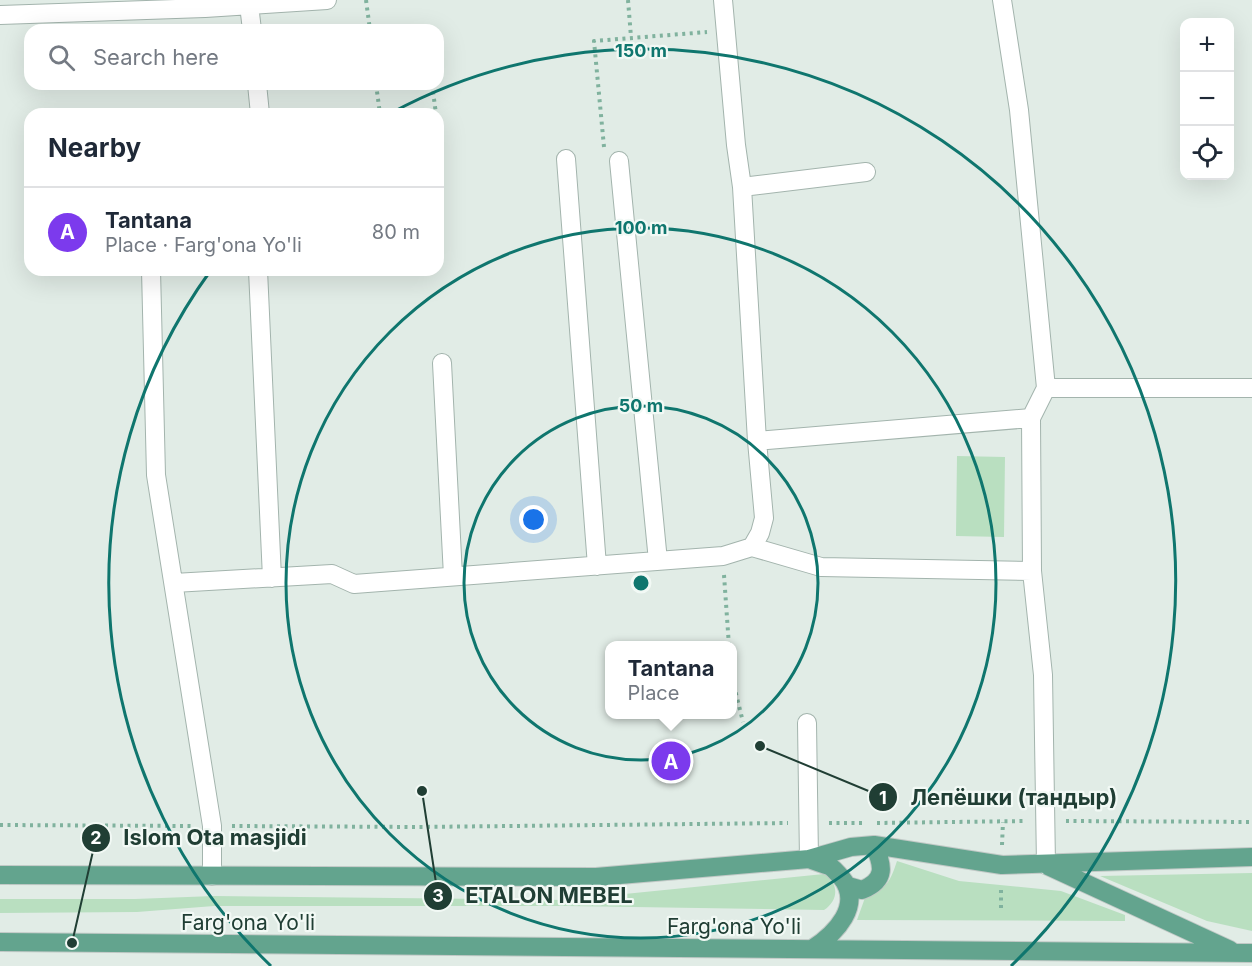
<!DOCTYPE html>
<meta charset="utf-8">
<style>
body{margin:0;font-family:Inter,sans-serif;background:#f6f6f7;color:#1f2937}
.controls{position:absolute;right:18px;top:18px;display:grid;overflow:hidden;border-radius:12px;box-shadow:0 6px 24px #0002}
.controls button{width:54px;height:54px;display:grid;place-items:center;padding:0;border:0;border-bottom:2px solid #e0e1e3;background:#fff;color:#1f2937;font:30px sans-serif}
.you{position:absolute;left:534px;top:520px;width:21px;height:21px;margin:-15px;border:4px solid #fff;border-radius:50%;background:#1a73e8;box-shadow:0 0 0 9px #1a73e833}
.badge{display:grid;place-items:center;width:39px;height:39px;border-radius:50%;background:#7c3aed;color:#fff;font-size:20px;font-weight:700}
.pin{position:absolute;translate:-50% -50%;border:3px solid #fff;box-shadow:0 2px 6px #0006}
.popup{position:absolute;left:605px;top:641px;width:132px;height:78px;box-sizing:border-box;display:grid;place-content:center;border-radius:12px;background:#fff;filter:drop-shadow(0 2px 4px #0005);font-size:20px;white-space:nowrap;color:#747a83}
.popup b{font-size:22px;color:#1f2937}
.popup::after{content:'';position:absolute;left:50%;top:100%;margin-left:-12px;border:12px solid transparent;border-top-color:#fff}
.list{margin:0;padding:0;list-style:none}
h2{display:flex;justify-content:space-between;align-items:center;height:78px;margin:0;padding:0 24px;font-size:26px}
h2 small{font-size:20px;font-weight:400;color:#747a83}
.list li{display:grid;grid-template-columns:39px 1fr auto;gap:18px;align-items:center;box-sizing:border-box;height:90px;padding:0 24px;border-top:2px solid #e0e1e3}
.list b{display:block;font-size:22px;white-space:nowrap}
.list p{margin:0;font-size:20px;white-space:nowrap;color:#747a83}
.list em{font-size:20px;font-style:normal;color:#747a83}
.icon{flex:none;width:33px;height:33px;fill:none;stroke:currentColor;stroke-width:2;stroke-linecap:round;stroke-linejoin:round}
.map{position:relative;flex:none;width:1252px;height:966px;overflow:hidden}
.search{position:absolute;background:#fff;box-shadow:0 6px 24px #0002;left:24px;top:24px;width:420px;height:66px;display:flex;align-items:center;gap:15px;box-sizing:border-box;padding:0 21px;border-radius:18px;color:#747a83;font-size:22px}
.panel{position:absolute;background:#fff;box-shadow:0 6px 24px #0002;left:24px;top:108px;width:420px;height:168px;border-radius:18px}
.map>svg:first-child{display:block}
.green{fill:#b9dfc0}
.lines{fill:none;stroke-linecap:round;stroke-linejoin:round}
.minor-casing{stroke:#a3b4ad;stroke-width:20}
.major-casing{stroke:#c1c9c6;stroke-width:20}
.path{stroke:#80b29e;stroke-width:4;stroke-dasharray:3 4.5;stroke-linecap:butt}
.minor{stroke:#fff;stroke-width:18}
.major{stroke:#63a48e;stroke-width:18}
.ring{fill:none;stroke:#0f766e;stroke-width:3}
.labels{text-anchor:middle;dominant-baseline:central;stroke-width:4.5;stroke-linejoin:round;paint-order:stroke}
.street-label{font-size:21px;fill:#203e34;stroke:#f2f9f5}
.centre{fill:#0f766e;stroke:#f2f9f5;stroke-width:3}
.ring-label{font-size:18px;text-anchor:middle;font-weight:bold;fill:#0f766e;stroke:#f2f9f5;stroke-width:4.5;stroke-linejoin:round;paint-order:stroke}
.leader{fill:none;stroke:#203e34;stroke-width:2}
.callout-dot{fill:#203e34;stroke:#f2f9f5;stroke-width:2}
.mark-label{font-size:18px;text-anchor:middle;font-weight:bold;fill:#fff}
.callout-label{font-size:22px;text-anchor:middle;font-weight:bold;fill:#203e34;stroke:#f2f9f5;stroke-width:4.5;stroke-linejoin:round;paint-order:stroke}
</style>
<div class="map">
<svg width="1252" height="966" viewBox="0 0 1252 966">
<rect width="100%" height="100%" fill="#e1ece6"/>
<!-- green -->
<path class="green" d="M957 456 1005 457 1004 537 956 536Z
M897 861 959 881 1061 891 1125 915V921L857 920 866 895C888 887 890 882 897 861Z
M1252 873V931L1207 921 1100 876Z
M824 874C839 883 839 900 824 910L568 906H214L137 912 0 913V899H135L214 896 565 900Z"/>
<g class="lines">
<defs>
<path id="minor" d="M1002 0 1019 110 1046 388 1031 418 1032 571 1043 675 1046 865
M249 5 252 30
M0 15 205 8 327 0
M257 84 260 114
M566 159 597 566
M619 161 658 561
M742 187 866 172
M151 270 156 475 212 826V876
M258 270 272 578
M442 363 453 576
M1046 388H1252
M757 441 1031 418
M752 547 821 567 1032 571
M174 583 332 574 354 584 723 556 752 547 760 533 764 518 757 441 742 187 736 145 723 0
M807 723 809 859"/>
<path id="major" d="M809 859C816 862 825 864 831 867 835 870 838 874 841 877 864 905 835 934 812 949
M1048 866 1230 950
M0 875 596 877 809 859 851 847 874 845 1002 865 1252 857
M848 886 862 890C887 880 883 865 874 845
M0 942 1252 953"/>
</defs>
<!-- minor casing -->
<use href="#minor" class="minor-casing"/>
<!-- major casing -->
<use href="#major" class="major-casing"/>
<!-- path -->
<path class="path" d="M366 0 370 30
M628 0 631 37
M376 84 380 114
M432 84 436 114
M604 147 594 41 707 32
M724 575 729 646
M732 678 743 722
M1066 821 1252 822
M829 823H863
M877 823 1025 821
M0 825 191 826
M232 826 417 827 788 823
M1002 845 1003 822
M1001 908V886"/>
<!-- minor -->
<use href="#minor" class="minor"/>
<!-- major -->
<use href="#major" class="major"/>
</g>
<!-- distance rings -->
<g class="ring">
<circle cx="641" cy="583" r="177"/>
<circle cx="641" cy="583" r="355"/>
<path d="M271 966A532 532 0 0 1 211 270M391 113A532 532 0 0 1 1011 966"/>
</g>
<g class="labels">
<!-- street labels -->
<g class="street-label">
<text x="248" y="922">Farg'ona Yo'li</text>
<text x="734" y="926">Farg'ona Yo'li</text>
</g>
</g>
<circle cx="641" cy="583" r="9" class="centre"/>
<g class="ring-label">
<text x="641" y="57">150 m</text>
<text x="641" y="234">100 m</text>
<text x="641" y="412">50 m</text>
</g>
<!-- callouts -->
<path class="leader" d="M760 746L883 797M72 943L96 838M422 791L438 896"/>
<g class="callout-dot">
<circle cx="760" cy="746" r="6"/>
<circle cx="72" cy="943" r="6"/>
<circle cx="422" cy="791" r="6"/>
<circle cx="883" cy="797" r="15"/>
<circle cx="96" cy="838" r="15"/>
<circle cx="438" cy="896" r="15"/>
</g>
<g class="mark-label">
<text x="883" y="804">1</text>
<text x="96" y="844">2</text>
<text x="438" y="902">3</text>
</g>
<g class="callout-label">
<text x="1014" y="805">Лепёшки (тандыр)</text>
<text x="215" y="845">Islom Ota masjidi</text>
<text x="549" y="903">ETALON MEBEL</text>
</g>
</svg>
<div class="controls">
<button>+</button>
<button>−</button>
<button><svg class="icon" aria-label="locate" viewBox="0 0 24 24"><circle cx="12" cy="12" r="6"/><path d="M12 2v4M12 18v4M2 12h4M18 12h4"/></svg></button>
</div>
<div class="you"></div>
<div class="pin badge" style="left:671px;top:761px">A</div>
<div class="popup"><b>Tantana</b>Place</div>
<div class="search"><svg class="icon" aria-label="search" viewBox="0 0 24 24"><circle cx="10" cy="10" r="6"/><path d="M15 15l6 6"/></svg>Search here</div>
<section class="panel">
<h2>Nearby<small></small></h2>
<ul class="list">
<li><span class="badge">A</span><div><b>Tantana</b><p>Place · Farg'ona Yo'li</p></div><em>80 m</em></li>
</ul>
</section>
</div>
